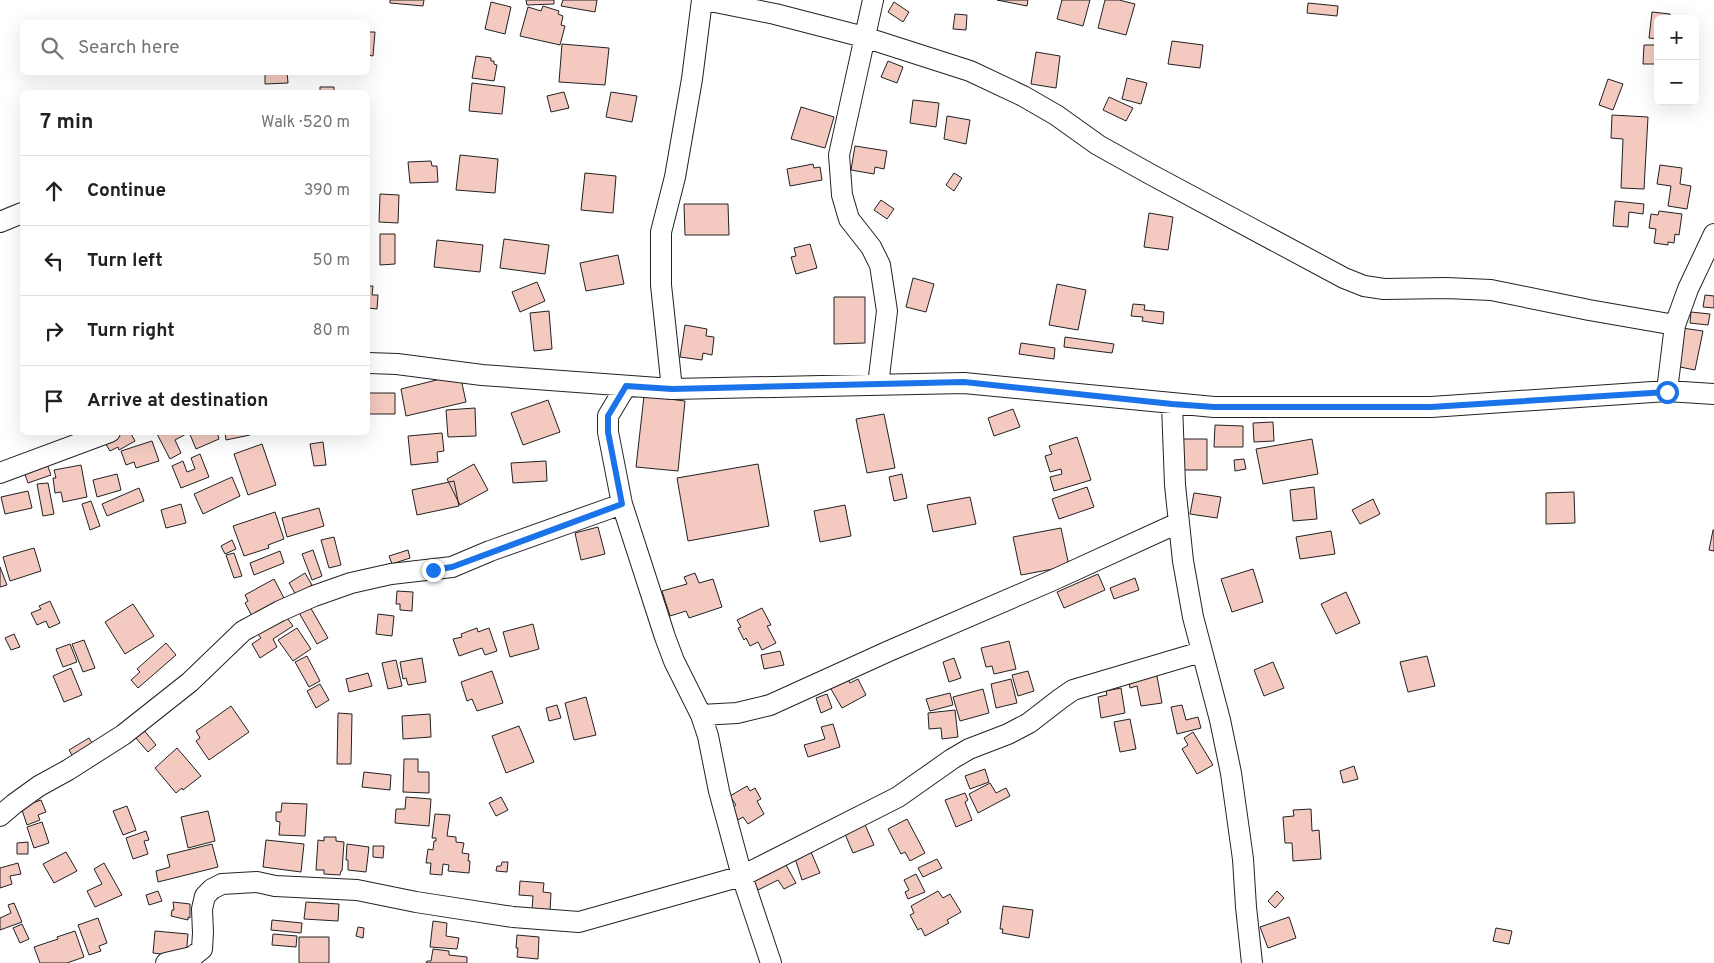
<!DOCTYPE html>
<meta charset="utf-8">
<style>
body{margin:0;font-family:Overpass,sans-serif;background:#f6f6f6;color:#202124}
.controls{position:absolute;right:15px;top:15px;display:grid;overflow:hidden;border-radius:8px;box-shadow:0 5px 20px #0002}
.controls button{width:45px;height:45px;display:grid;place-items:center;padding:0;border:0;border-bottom:1px solid #e0e0e0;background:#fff;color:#202124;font:25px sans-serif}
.stop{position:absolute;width:15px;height:15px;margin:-11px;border:4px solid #1a73e8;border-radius:50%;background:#fff}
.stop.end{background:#1a73e8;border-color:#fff;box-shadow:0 1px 5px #0008}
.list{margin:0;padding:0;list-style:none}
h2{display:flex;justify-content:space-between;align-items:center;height:65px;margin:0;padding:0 20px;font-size:21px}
h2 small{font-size:16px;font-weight:400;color:#757577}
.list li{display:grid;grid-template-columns:32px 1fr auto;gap:15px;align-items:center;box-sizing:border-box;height:70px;padding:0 20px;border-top:1px solid #e0e0e0}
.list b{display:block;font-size:19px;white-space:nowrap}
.list em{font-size:16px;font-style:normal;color:#757577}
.icon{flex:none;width:28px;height:28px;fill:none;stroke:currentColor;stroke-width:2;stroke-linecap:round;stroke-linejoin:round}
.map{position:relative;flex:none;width:1714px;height:963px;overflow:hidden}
.search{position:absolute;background:#fff;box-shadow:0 5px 20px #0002;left:20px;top:20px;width:350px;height:55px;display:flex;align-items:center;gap:12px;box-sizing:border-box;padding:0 18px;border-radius:8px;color:#757577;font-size:19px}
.panel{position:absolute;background:#fff;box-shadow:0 5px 20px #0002;left:20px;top:90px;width:350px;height:345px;border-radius:8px}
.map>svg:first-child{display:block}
.building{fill:#f3c9c0;stroke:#222}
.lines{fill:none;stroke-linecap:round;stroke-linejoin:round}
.minor-casing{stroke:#222;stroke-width:22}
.minor{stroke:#fff;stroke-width:20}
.route{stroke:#1a73e8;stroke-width:6}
</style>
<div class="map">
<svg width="1714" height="963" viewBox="0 0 1714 963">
<rect width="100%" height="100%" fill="#fff"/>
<!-- building -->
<path class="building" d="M390 0H424L423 6 390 3Z
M526 0H554V4L527 5Z
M563 0H597L595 12 561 6Z
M997 0H1028L1027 6Z
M1062 0H1090L1083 26 1057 19Z
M1105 0H1119L1135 4 1126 35 1098 28Z
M491 2 511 7 505 34 485 29Z
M894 2 909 12 903 22 888 12Z
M1308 3 1338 6 1337 16 1307 13Z
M543 6 559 11 558 14 563 16 561 25 565 26 560 45 520 36 528 7 541 11Z
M1652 12 1670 14V19H1658V39L1649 38Z
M955 14 967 15 966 30 953 29Z
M368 32H375L373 56 368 55Z
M1172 41 1203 45 1200 68 1168 64Z
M562 44 609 48 605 85 559 82Z
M1644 45H1658V64H1643Z
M1036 52 1060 56 1056 88 1031 84Z
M476 56 491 58V61H494V64L497 65 494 81 472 78Z
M888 61 903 67 897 83 881 77Z
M265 72H287L288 83 265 84Z
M1127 78 1147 83 1141 104 1122 99Z
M1608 79 1623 84 1613 110 1599 105Z
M472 83 505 87 502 114 469 111Z
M320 87H334V92H320Z
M564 92 569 108 551 112 547 96Z
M611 92 637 96 632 122 606 117Z
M1109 97 1133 108 1126 121 1103 110Z
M913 100 939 103 936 127 910 123Z
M801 107 834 117 825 148 791 139Z
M1612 115 1648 117 1644 189 1621 188 1623 139 1611 138Z
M947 116 970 120 966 144 944 139Z
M855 146 887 151 884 169 875 167 874 174 851 170Z
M460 155 498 159 495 193 456 190Z
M431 161 432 166H437L438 182 410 183 408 162Z
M813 164 814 168 820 167 822 180 790 186 787 169Z
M1660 165 1682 168 1680 184 1691 186 1687 209 1668 206 1671 186 1657 184Z
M585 173 616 176 613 213 581 210Z
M954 173 962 178 954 191 946 185Z
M380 194 399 195 398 223 379 222Z
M881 200 894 209 887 219 874 210Z
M1615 201 1644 204 1643 214 1629 212 1628 227 1613 226Z
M684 204H728L729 235H685Z
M1659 211 1682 214 1679 235 1675 234 1674 243 1668 242V245L1654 243 1656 229 1649 228 1651 214 1658 215Z
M1149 213 1173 217 1168 250 1144 247Z
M380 234H395V264L380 265Z
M504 239 549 245 545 274 500 268Z
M437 240 483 245 480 272 434 267Z
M810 244 817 268 796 274 791 257 796 256 794 248Z
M618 255 624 284 586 291 580 263Z
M913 278 934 284 926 312 906 307Z
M537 282 545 301 520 312 512 292Z
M1057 284 1086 290 1078 330 1049 325Z
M368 286H373L372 295H378L377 309 368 308Z
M1705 295 1714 296V308L1703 307Z
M834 297H865V343L834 344Z
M1133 304 1145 305 1144 310 1164 312 1163 324 1142 321 1143 317 1131 316Z
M549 311 552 349 534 351 530 313Z
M1691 312 1710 314 1708 325 1690 323Z
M685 325 707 329 706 336 714 337 712 355 703 353 702 360 680 357Z
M1682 328 1703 331 1695 370 1675 366Z
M1065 337 1114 344 1112 353 1064 347Z
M1021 343 1055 348 1054 359 1019 354Z
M460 374 466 402 406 416 401 389Z
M368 393H395V414H368Z
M644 396 685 401 678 471 636 467Z
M548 400 560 432 523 445 511 413Z
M475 408 476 436 448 437 446 410Z
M1013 409 1020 427 994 436 988 418Z
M884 414 895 468 867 473 856 419Z
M1273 422 1274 441 1254 442 1253 423Z
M1215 425 1243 426V447H1214Z
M118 432H130L135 441 119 450 118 447 110 451 104 441Z
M156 432H185L186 434 175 440 181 453 170 459Z
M189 432H217L219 439 196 449Z
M225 432H249L250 435 226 440Z
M442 433 444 451 437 452 438 462 411 465 408 436Z
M1077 437 1091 480 1054 491 1050 477 1062 474 1061 469 1050 472 1045 456 1052 454 1049 446Z
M1181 439H1207V470H1181Z
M1312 439 1318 474 1263 484 1256 449Z
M152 441 159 461 136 468 134 462 126 465 121 451Z
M323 442 326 465 314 466 310 444Z
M262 444 276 485 248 495 234 454Z
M200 454 209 477 181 488 172 466 183 461 187 472 195 469 191 458Z
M45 458 51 475 28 483 22 466Z
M1244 459 1246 469 1235 471 1234 460Z
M546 461 547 481 513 483 511 463Z
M474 464 488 490 460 505 447 479Z
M758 464 769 526 688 541 677 478Z
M81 465 87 497 63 502 61 492 55 493 53 478H56L54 470Z
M117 474 121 490 97 497 93 480Z
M902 474 907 498 894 501 889 477Z
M232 477 240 496 203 514 194 494Z
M454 481 459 506 417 515 412 490Z
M48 483 54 514 43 516 37 484Z
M1087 487 1094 507 1059 519 1052 499Z
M1314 487 1317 519 1293 521 1290 490Z
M139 488 144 501 107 516 102 504Z
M28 491 32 508 5 514 1 497Z
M1574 492 1575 523 1546 524V493Z
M1194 493 1221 497 1217 518 1190 514Z
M970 497 976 524 933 532 927 505Z
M1373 499 1380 514 1360 524 1352 510Z
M91 501 100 526 90 530 82 504Z
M181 504 186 523 166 528 161 510Z
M845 505 851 536 820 542 814 511Z
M319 508 324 526 287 537 282 518Z
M275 512 284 539 268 545 269 548 244 556 233 526Z
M598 527 605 554 581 560 575 533Z
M1061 528 1069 566 1021 575 1013 537Z
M1713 530H1714V551L1709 550Z
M1331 531 1335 554 1300 559 1296 537Z
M334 537 341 565 329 568 321 540Z
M232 540 236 549 225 554 221 546Z
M34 548 41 571 10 581 3 557Z
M313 550 322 576 312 580 302 554Z
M408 550 410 558 392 564 389 556Z
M280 551 284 563 254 575 250 563Z
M234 553 242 576 234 578 226 555Z
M0 567 7 585 0 587Z
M1253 569 1263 602 1232 612 1221 579Z
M305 573 312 585 296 595 289 583Z
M695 573 699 583 713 579 722 607 689 618 686 611 670 616 662 591 687 584 684 577Z
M1098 574 1105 590 1064 608 1057 592Z
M1135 578 1139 590 1114 599 1110 588Z
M274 579 285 600 253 618 245 603 248 601 245 595Z
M397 591 413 592 412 611 400 610V604H396Z
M1346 592 1360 623 1336 634 1321 604Z
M50 601 60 623 49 628 46 621 37 625 31 613 41 609 39 606Z
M133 604 154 636 125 654 105 622Z
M309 605 328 638 317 644 298 611Z
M762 608 771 625 767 626 776 643 762 650 758 642 750 646 746 638 744 640 738 628 741 627 737 620Z
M378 614 394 616 392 636 376 634Z
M285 615 293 626 273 639 277 647 260 658 252 644 261 638 257 633Z
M533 624 539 649 510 657 503 632Z
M297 628 311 649 293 661 278 640Z
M477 628 478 632 489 628 497 651 485 655 482 648 459 656 453 639 462 637 461 634Z
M14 634 20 647 11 650 5 638Z
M84 640 95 668 83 672 72 644Z
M1009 641 1016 669 994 674 992 666 986 667 981 648Z
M166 643 176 655 138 688 131 680 140 672 137 669Z
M70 644 77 662 63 667 56 649Z
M780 651 784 665 764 669 761 655Z
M307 656 320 681 309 687 295 662Z
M1427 656 1435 686 1408 692 1400 662Z
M422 658 426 682 408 685 406 678 403 679 400 662Z
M954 658 961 678 949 682 943 662Z
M396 660 402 686 388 689 382 663Z
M1273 662 1284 688 1264 696 1254 670Z
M71 668 82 695 64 702 53 676Z
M492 671 503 703 477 711 472 699 467 701 461 682Z
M1028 671 1034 691 1018 696 1012 675Z
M1156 671 1162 703 1141 706 1137 686 1130 688 1128 677Z
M368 673 372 686 349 692 346 679Z
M845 674 850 683 858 679 866 695 842 708 828 684Z
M1011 679 1017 703 996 708 991 684Z
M320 684 329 700 316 708 307 691Z
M1121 688 1125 713 1101 718 1098 697 1107 695 1106 691Z
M983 689 989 713 960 721 953 697Z
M950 693 953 705 930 711 926 699Z
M827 694 832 708 821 713 816 698Z
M586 697 596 735 574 740 565 703Z
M557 705 561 718 549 721 546 708Z
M1182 705 1186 720 1198 717 1201 728 1177 734 1171 707Z
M231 706 249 732 209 760 196 741 200 738 196 731Z
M955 710 958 737 942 739 941 728 929 729 928 713Z
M338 713 352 714 351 764H337Z
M430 714 431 737 403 739 402 716Z
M1130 719 1136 749 1120 752 1114 722Z
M833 724 840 747 808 757 804 745 825 739 821 727Z
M519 726 534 762 506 773 492 736Z
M143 729 156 745 148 752 134 736Z
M1193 732 1213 765 1197 774 1182 749 1188 745 1184 738Z
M89 738 95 748 75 760 69 750Z
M177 748 201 776 183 790 182 788 176 793 155 768Z
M404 759H418V772H429V793L403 792Z
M1354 766 1358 779 1343 783 1340 771Z
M985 769 989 782 970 789 965 776Z
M364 772 391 775 390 790 362 787Z
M990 783 996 793 1006 788 1010 796 978 813 969 794Z
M747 786 750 791 755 788 761 799 757 801 764 814 748 824 743 817 738 820 731 808 736 805 730 796Z
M965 793 968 800 965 802 972 820 956 827 945 800Z
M406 797 431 799 429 826 395 823 396 809H405Z
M501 797 508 810 496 816 489 803Z
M41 800 46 812 38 815 40 820 27 825 21 807Z
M282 803 307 804 305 836 279 835 280 822 276 821V812H281Z
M127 806 136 830 123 835 113 811Z
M1311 809 1312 831 1319 830 1321 859 1293 861 1292 843H1285L1283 817 1294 816 1293 810Z
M208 811 215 841 188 848 181 817Z
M435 814 450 815 447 836 456 837V842L464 843 462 853 469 854 468 861H470L469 873 448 871 449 865 443 864 442 875 430 874 431 863H426L428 849 433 850 434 841H436V838H432Z
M862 818 874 845 853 853 842 827Z
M907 819 925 853 910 861 905 852 901 854 888 829Z
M42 822 49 843 34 848 27 827Z
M146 831 149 840 144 841 148 854 133 859 126 838Z
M324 837H336V841L344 842 342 871H341L340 875 324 874V870H316L318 840 324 841Z
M266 840 304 844 301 872 263 867Z
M28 842V854H17V843Z
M212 844 218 867 158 882 156 871 170 867 167 855Z
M347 844 369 847 366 872 348 870V860H346Z
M808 845 820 873 802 880 793 852Z
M373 846H384L383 858 373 857Z
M66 852 77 871 54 883 43 864Z
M782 858 796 883 784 889 778 880 758 890 750 875Z
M937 859 942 868 923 877 918 868Z
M502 862H508L507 872 496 871 497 866H501Z
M18 863 21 874 10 876 12 884 0 888V868Z
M104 863 122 895 95 907 87 891 102 884 94 869Z
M916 874 925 892 908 899 905 892 909 890 904 880Z
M520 881 544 883 543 892 551 893 550 911 532 910 533 896 519 895Z
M158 891 162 901 149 905 146 895Z
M938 891 943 898 950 894 961 912 947 920 949 923 925 936 921 928 918 930 910 915 914 913 911 906Z
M1277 891 1284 898 1275 908 1268 901Z
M173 902 190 904V918L188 917V920L171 916 172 910H174Z
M306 902 339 904 338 921 304 919Z
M14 903 22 922 0 930V918L11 913 8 905Z
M1003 906 1033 910 1029 938 1002 933 1003 929H1000Z
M1289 917 1296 938 1268 948 1260 927Z
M98 918 107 943 99 946 101 951 89 955 78 925Z
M272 920 302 923 301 933 271 930Z
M433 921 447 923 446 936 459 938 457 949 430 947Z
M22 924 29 939 20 943 13 928Z
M358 927 364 928 363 938 356 936Z
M1496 928 1512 931 1509 944 1493 941Z
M75 931 84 957 67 963H40L34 947 58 939 57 937Z
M155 931 188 934 186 957 153 953Z
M273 934 297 936 296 947 272 945Z
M517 935 539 937 538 959 517 957 518 948H516Z
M299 937H329V963H299Z
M433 949 449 951V955L467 957V963H426L427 961H431Z"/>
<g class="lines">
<defs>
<path id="minor" d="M705 0 775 14 864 37 970 71 1023 96 1056 115 1098 145 1150 174 1344 278 1364 286 1384 289 1446 288 1491 290 1589 310 1675 325
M873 0 839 155 842 195 849 219 871 247 880 265 887 311 878 385
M0 222 22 213
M368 363 397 364 482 375 672 389 964 383 1214 407H1431L1667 391 1714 394
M626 386 608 416V432L622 504 665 637 674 661 701 715 708 736 719 791 742 876 771 963
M672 389 661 285V232L675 177 692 79 702 0
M1667 391 1675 325 1688 289 1714 234
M1172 404 1175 485 1183 561 1193 617 1220 720 1231 773 1243 859 1246 907 1252 963
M0 473 110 432
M701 715 737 713 770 705 889 651 1051 581 1178 523
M0 816 14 804 39 786 68 770 123 735 190 682 243 631 280 611 314 596 351 583 391 574 452 567 490 551 622 504
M166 963 192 957 202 949 203 933 202 909 205 896 212 889 222 884 257 882 275 886 357 890 416 902 513 917 579 922 742 876 898 797 952 759 969 749 1008 734 1029 723 1060 699 1073 690 1201 652"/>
</defs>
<!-- minor casing -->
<use href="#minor" class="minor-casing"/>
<!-- minor -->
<use href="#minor" class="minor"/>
</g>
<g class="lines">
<!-- route -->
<path class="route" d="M433 570 452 567 622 504 608 432V416L626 386 672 389 964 382 1172 404 1214 407H1431L1667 392"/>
</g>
</svg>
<div class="controls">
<button>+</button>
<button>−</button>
</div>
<div class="stop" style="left:1667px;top:392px"></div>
<div class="stop end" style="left:433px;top:570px"></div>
<div class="search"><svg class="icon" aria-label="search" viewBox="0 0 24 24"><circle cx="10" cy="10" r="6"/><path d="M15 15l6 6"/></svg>Search here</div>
<section class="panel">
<h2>7 min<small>Walk · 520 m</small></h2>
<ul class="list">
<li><svg class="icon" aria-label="ahead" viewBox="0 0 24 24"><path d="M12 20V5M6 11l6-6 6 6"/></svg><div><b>Continue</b></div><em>390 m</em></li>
<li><svg class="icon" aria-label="left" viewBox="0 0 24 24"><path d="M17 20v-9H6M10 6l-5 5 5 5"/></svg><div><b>Turn left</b></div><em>50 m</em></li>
<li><svg class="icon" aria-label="right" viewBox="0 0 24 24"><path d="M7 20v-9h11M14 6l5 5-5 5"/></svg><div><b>Turn right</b></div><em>80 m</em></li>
<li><svg class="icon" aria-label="arrive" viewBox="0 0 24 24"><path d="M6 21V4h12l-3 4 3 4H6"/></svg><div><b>Arrive at destination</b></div></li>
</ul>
</section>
</div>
